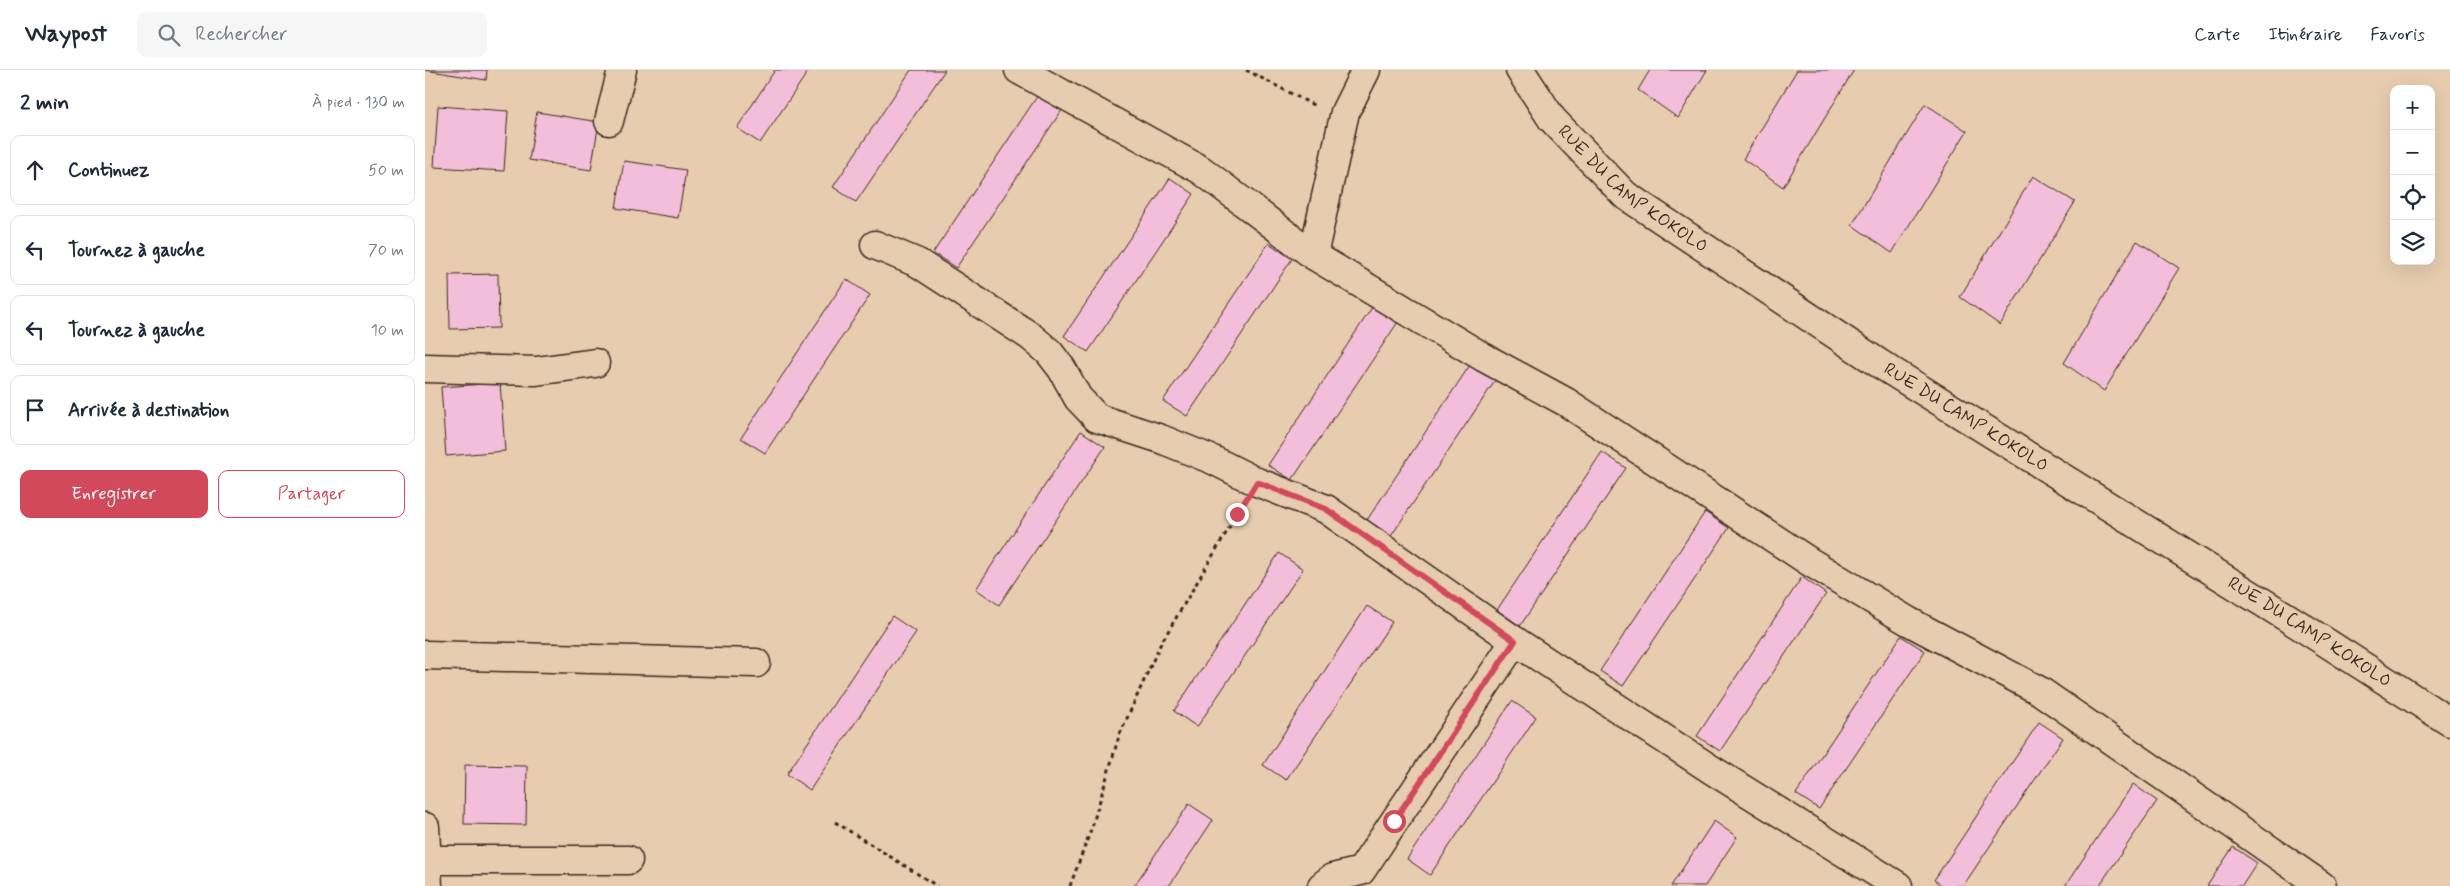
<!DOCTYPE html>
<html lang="fr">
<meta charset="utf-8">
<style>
body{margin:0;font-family:Mynerve,sans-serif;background:#f6f6f7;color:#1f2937}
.controls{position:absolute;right:15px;top:15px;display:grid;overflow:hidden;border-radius:10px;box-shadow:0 5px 20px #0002}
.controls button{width:45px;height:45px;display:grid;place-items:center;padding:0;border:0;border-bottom:1px solid #e0e1e3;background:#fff;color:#1f2937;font:25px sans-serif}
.stop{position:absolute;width:15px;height:15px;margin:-11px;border:4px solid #d1495b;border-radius:50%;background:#fff}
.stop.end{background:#d1495b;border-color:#fff;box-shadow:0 1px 5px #0008}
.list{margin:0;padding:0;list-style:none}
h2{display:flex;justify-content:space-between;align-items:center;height:65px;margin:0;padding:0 20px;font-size:21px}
h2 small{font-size:16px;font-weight:400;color:#747a83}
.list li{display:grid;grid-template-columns:32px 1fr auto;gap:15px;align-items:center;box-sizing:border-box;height:70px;margin:0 10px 10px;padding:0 10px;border:1px solid #e0e1e3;border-radius:10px}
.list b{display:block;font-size:19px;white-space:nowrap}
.list em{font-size:16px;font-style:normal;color:#747a83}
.actions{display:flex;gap:10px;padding:15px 20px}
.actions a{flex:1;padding:11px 0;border:1px solid #d1495b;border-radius:10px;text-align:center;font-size:18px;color:#d1495b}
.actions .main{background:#d1495b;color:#fff}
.icon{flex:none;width:28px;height:28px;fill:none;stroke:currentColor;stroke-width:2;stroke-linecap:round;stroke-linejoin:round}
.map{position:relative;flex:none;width:2025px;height:816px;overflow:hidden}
header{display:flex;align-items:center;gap:30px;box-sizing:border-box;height:70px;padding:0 25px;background:#fff;border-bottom:1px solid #e0e1e3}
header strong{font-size:24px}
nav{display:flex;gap:28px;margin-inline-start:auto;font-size:18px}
.search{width:350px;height:45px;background:#f6f6f7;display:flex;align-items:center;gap:12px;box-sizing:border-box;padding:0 18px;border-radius:10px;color:#747a83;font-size:19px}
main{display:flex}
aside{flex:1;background:#fff}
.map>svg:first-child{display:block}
.building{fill:#f3bed9;stroke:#3b2a1e}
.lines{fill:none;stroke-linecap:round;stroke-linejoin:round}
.minor-casing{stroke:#3b2a1e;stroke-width:31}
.path{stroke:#3b2a1e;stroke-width:3;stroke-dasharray:4 4;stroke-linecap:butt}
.minor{stroke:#e7ccaf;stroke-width:28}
.route{stroke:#d1495b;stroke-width:6}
.labels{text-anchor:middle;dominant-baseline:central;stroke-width:4.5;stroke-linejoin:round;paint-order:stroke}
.street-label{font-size:18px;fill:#3b2a1e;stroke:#e7ccaf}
</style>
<header>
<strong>Waypost</strong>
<div class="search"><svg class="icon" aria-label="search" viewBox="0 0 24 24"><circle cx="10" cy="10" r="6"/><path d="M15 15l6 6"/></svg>Rechercher</div>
<nav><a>Carte</a><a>Itinéraire</a><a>Favoris</a></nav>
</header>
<main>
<aside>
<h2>2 min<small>À pied · 130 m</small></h2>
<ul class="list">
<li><svg class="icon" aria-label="ahead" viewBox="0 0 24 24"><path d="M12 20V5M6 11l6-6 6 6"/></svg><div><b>Continuez</b></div><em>50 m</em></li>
<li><svg class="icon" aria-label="left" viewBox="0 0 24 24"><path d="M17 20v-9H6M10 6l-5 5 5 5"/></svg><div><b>Tournez à gauche</b></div><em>70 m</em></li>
<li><svg class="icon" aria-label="left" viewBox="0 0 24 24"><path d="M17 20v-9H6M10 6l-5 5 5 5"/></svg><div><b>Tournez à gauche</b></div><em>10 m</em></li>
<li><svg class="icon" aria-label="arrive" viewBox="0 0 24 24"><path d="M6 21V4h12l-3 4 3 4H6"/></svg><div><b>Arrivée à destination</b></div></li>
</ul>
<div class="actions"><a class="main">Enregistrer</a><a>Partager</a></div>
</aside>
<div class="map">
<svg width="2025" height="816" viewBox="0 0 2025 816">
<rect width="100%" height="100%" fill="#e7ccaf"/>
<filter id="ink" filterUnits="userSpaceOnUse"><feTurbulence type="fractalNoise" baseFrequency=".02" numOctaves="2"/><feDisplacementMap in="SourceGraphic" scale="10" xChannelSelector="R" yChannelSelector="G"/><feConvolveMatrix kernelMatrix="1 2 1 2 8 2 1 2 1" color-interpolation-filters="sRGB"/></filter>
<g filter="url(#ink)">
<!-- building -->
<path class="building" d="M0 0H62L61 10Z
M350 0H384L335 73 312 58Z
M486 0H520L431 132 408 117Z
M1225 0H1282L1253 48 1213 20Z
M1372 0H1429L1358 117 1318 89Z
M613 25 637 40 531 198 508 183Z
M1500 34 1542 61 1467 183 1427 155Z
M13 36 83 41 79 101 9 97Z
M112 42 174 52 166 100 104 90Z
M199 91 261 100 253 148 191 138Z
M1608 106 1650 132 1575 255 1535 227Z
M745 108 769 124 663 282 639 266Z
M1712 171 1754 198 1679 321 1639 293Z
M844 173 867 189 762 346 738 331Z
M73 204 74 258 25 259 24 205Z
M421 209 445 225 340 383 316 368Z
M948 236 973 252 867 410 843 395Z
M1047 292 1072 308 966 466 942 450Z
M75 313 80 381 21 386 16 317Z
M656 361 680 377 574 535 551 519Z
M1177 382 1201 398 1095 556 1072 540Z
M1280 442 1304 458 1198 616 1175 601Z
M854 483 878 499 772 657 749 641Z
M1377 507 1401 524 1295 681 1272 666Z
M942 536 967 552 861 710 838 695Z
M467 546 491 562 385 720 362 704Z
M1476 566 1500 581 1394 739 1371 724Z
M1087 631 1111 647 1005 805 982 789Z
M1614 652 1638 668 1538 816H1518L1509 810Z
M40 695 102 696 101 755 39 754Z
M1708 714 1732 731 1674 816H1640Z
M764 734 788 750 744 816H709Z
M1289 751 1312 767 1280 816H1246Z
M1808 777 1832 793 1817 816H1782Z"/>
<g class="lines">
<defs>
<g id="minor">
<path d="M594 0 776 100 888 185 1058 287 1141 332 1385 492 1483 551 1615 621 1897 816"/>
<path id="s1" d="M1095 0 1127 49 1200 125 1455 294 1863 548 2025 652"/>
<path d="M184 51 197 0"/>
<path d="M450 175 493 193 605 266 624 282 637 299 653 328 672 348 736 369 788 390 832 412 901 439 1090 571 1287 700 1473 816"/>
<path d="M888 185 920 42 941 0"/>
<path d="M0 298 111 301 170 293"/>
<path d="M0 585 331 593"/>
<path d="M0 757 3 816"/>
<path d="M1 790H203"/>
<path d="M897 816 907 808 936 801 1090 571"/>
</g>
</defs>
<!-- minor casing -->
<use href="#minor" class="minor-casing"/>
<!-- path -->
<path class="path" d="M821 0 892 37
M410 752 512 816
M645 816 667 757 694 666 735 575 817 436"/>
<!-- minor -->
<use href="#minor" class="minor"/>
</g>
</g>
<g class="lines" filter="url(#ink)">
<!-- route -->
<path class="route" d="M812 444 832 412 901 439 1090 571 969 751"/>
</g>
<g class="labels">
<!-- street labels -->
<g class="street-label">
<text stroke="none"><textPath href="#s1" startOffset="166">RUE DU CAMP KOKOLO</textPath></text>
<text stroke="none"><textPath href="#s1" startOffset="571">RUE DU CAMP KOKOLO</textPath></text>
<text stroke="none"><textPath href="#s1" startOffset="976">RUE DU CAMP KOKOLO</textPath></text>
</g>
</g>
</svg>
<div class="controls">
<button>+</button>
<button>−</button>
<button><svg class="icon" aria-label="locate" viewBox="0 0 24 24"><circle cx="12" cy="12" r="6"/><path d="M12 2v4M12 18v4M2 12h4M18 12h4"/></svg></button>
<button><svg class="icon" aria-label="layers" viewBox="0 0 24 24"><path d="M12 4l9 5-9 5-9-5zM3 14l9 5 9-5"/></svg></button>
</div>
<div class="stop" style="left:969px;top:751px"></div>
<div class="stop end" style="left:812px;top:444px"></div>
</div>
</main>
